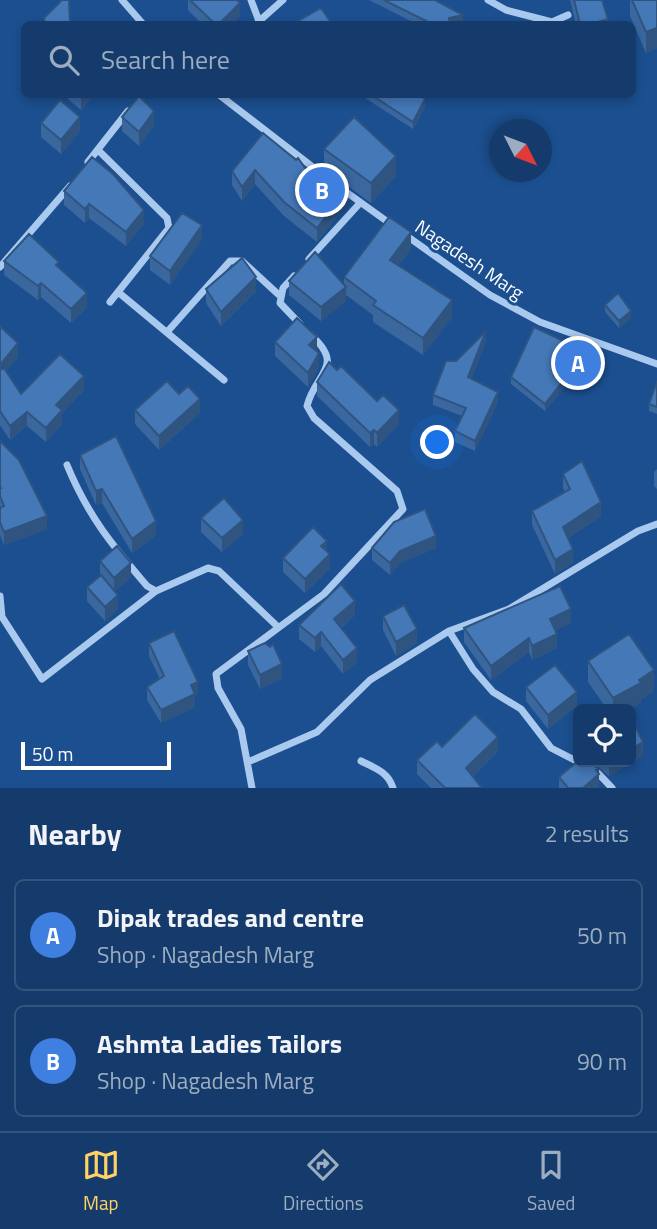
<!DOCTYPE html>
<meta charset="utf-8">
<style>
body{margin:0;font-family:"Titillium Web",sans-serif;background:#214673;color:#f1f3f6}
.controls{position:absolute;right:21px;bottom:21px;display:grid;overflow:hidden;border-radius:10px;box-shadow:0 4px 10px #0003}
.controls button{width:63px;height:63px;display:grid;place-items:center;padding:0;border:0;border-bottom:2px solid #33557e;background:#143b6b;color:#f1f3f6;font:35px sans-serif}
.compass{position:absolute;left:489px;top:119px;width:63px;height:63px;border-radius:50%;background:#143b6b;box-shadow:0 4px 10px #0003;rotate:132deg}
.scale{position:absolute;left:21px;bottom:18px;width:150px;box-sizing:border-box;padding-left:7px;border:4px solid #fff;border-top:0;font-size:19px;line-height:24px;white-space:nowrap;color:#fff;-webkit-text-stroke:5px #1b4f8f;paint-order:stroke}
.you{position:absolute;left:438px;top:443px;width:24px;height:24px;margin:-18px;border:5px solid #fff;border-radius:50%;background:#1a73e8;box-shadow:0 0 0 10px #1a73e833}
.badge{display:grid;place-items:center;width:46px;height:46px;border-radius:50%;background:#ffd166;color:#fff;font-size:23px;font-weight:700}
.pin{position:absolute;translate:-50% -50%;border:4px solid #fff;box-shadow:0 2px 7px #0006}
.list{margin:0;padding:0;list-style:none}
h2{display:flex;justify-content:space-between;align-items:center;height:91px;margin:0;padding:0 28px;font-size:30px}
h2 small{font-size:23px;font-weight:400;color:#9dadc1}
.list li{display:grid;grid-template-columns:46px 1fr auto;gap:21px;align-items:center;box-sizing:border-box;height:112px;margin:0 14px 14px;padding:0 14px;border:2px solid #33557e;border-radius:10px}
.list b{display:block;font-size:26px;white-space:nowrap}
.list p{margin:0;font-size:23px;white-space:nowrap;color:#9dadc1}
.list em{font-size:23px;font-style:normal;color:#9dadc1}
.icon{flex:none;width:38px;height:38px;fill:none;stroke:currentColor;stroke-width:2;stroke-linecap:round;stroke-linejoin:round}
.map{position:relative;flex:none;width:657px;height:788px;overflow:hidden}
.search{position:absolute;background:#143b6b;box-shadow:0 4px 10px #0003;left:21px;right:21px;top:21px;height:77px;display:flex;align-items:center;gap:18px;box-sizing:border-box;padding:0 24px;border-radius:10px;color:#9dadc1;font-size:26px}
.sheet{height:343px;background:#143b6b}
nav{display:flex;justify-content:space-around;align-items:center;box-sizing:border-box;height:98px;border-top:2px solid #33557e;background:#143b6b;font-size:19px;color:#9dadc1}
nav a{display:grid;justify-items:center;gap:4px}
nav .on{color:#ffd166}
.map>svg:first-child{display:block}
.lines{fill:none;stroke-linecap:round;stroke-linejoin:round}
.minor{stroke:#a9c9ee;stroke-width:7}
.wall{fill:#3a679d}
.shaded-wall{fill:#305480}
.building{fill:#4478b7;stroke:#305480;stroke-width:2}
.labels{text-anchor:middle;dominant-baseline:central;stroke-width:6;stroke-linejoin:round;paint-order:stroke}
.street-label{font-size:19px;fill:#fff;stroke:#1b4f8f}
</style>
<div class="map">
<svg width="657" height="788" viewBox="0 0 657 788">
<rect width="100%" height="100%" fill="#1b4f8f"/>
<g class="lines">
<!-- minor -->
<path class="minor" d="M122 0 143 24
M251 0 259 21
M488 0 506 10 552 22 568 15
M256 24 283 0
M218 94 318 171
M98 150 167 218 169 228 110 302
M88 162 128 111
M342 189 392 225
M404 234 490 295 540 322 657 364
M309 259 360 203
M0 267 70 186
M294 276 283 288 280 303 300 324
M118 292 224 380
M168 331 230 261H242L279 295
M67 465C88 516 112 545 147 586L156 591 208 568 219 571 277 626
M0 596 2 617 42 679 156 591
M449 631 473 669 493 692 521 709 551 748 596 771 612 788
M361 761C375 768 388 772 393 788
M248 762 317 732 370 680 449 631 509 609 638 531 657 524
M252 788 241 729 218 688 216 674 324 594 403 509 397 491 314 418 307 406C315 373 346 367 311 335"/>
</g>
<!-- wall -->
<path class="wall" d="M188 0H237L240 16 232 24H202L188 10Z
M369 0H435L463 22 455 24H417Z
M570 0H602L608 24H576Z
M630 0H657V48L646 53 630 16Z
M68 94H94L81 110 68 99Z
M359 94H418L425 107 413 129Z
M122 117 154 125 139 146 122 131Z
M41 123 80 131 61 154 41 137Z
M263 133 308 172 348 203 317 242 284 216 255 184 242 201 232 185V171Z
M324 149 396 176 371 203 324 169Z
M64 191 144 224 126 246 89 218 85 223 64 205Z
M202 239 170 285 150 270V256Z
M411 249 398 266 452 317 423 355 373 322V315L346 295V301L321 321 289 295V281L344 285V277Z
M4 261 59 268 87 307 71 323 41 297 38 300 4 275Z
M206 289 256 291 221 326 206 303Z
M605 305 631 318 619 328 605 312Z
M0 326 18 357 6 371 21 394 84 390 62 413V424L46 442 27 426 10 440 0 425Z
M275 342 317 351 319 367 308 387 275 356Z
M486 342 471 379 498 402 475 451 455 442V431L462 416 433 405V395L456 361Z
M593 363 572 386 567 384 545 411 511 384V377Z
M657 381V414L649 411V404Z
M317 382 399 424 377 447 374 444 370 447 317 396Z
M179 394 200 413 159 450 135 424V410Z
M0 441 47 529 4 545 0 535Z
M80 455 156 535 132 553 102 503 96 505 80 469Z
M657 469V489L654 486V472Z
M563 474 601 516 568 538 573 563 555 574 532 525V511L565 492 563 488Z
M201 518 243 534 222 552 201 532Z
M372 548H436L400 563 390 575 372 560Z
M283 558 330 568 305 593 283 572Z
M100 561 131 577 115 591 118 609 105 621 87 601V587L100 576Z
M355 615 341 628 357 662 343 674 321 646 315 652 299 639V625Z
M383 616 417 643 396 656 383 630Z
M571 623 555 630 557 648 532 660 529 652 491 680 464 642V628Z
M149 643 198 694 195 696V707L161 723 147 700V687L160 679 149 656Z
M248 651 282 678 260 689 248 665Z
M588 661 654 691 641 699V703L630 709H607L588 682Z
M526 687 577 706 548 729 526 701Z
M442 747 498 751 473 776 482 788H431L417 774V760Z
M643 756 609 776 592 762H631Z
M599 769V788H559V777Z"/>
<!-- shaded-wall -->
<path class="shaded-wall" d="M240 3V16L232 24H219Z
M463 15V22L449 24V18Z
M608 19V24H591Z
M657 28V48L646 53V32Z
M82 94H94L81 110V96Z
M425 99V107L413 129V122Z
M154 111V125L139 146V132Z
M80 117V131L61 154V140Z
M396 156V176L371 203V183Z
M255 170V184L242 201V187Z
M348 189V203L317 242V228Z
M89 204V218L85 223V209Z
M144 210V224L126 246V232Z
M202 225V239L170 285V271Z
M411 232V249L390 277V260Z
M256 277V291L221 326V312Z
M41 283V297L38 300V286Z
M346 287V301L321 321V307Z
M87 293V307L71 323V309Z
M452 300V317L423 355V338Z
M631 311V318L619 328V321Z
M486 331V342L468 388V377Z
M317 337V351L309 345Z
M18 343V357L0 379V365Z
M319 353V367L308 387V373Z
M593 355V363L572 386V379Z
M84 376V390L62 413V424L46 442V428L56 405Z
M567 376V384L545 411V404Z
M498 392V402L475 451V441Z
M200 399V413L159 450V436Z
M399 410V424L377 447V433Z
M27 412V426L10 440V426Z
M374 430V444L370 447V433Z
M102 489V503L96 505V491Z
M601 502V516L563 541V527Z
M47 516V529L4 545V532Z
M243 520V534L222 552V538Z
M156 521V535L132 553V539Z
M436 536V548L400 563 390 575V563L400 551Z
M327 541V555L321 546Z
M573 549V563L555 574V560Z
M330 554V568L305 593V579Z
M131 563V577L114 592V578Z
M118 595V609L105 621V607Z
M355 601V615L334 633V619Z
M571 609V623L550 633V619Z
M417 629V643L396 656V642Z
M321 632V646L315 652V638Z
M557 634V648L532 660V646Z
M529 638V652L491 680V666Z
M357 648V662L343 674V660Z
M282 664V678L260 689V675Z
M654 670V691L641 699V703L630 709H613V698Z
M198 682V694L195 696V707L161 723V710L191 685Z
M577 692V706L548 729V715Z
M498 737V751L466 782V768Z
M643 742V756L609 776V762H631V749Z
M599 769V788H583L596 770Z"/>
<!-- building -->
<path class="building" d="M62 0H69L70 24H45L44 18Z
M190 0H237L240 3 219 24H215Z
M384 0H435L463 15 449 18 450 24H432Z
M574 0H602L608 19 591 24H580Z
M632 0H657V28L646 32Z
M321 8 332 24H300L298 21Z
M370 94H418L425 99 413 122Z
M139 96 154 111 139 132 122 117Z
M60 100 80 117 61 140 41 123Z
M354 117 396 156 371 183 324 149Z
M263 133 296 160 298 158 308 172 316 164 348 189 317 228 284 202 255 170 242 187 232 171Z
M92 157 113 174 144 210 126 232 89 204 85 209 64 191Z
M182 213 202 225 170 271 150 256Z
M389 217 411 232 390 260 452 300 423 338 373 305 376 301 344 277Z
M29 234 59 262 56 265 87 293 71 309 41 283 38 286 4 261Z
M315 252 346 287 321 307 289 281Z
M242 258 256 277 221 312 206 289Z
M618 293 631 311 619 321 605 305Z
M297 318 317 337 309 345 319 353 308 373 275 342Z
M0 326 18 343 0 365Z
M534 327 593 355 572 379 567 376 545 404 511 377Z
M486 331 468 377 498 392 475 441 455 431 466 408 433 395 446 361H456Z
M60 354 84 376 56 405 62 410 46 428 27 412 10 426 0 411V370L4 368 21 394Z
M329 362 337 370 341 366 377 401 383 395 399 410 377 433 374 430 370 433 317 382Z
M167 381 179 394 188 386 200 399 159 436 135 410Z
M657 381V407L649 404Z
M116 436 156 521 132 539 102 489 96 491 80 455Z
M0 441 19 460 47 516 4 532 0 522V508L4 506 0 496V488H1L0 486Z
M582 461 601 502 563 527 573 549 555 560 532 511 570 489 563 474Z
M224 498 243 520 222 538 201 518Z
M425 509 436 536 400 551 390 563 372 548 394 522Z
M313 527 327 541 321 546 330 554 305 579 283 558Z
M117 546 131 563 114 578 100 561Z
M101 575 118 595 105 607 87 587Z
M341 584 355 601 334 619 357 648 343 660 321 632 315 638 299 625Z
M560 586 571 609 550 619 557 634 532 646 529 638 491 666 464 628Z
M404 605 417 629 396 642 383 616Z
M174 631 198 682 191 685 195 694 161 710 147 687 164 676 149 643Z
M629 634 654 670 639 680 641 683 613 698 588 661Z
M265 643 270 647 273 644 282 664 260 675 248 651Z
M555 665 577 692 548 715 526 687Z
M475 714 498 737 466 768 482 788H445L417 760 437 741 442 747Z
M632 719 643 742 631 749V720Z
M578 761V762H589L599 769 596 770 599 774 583 788H568L559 777Z"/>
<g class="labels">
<!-- street labels -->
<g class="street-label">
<text transform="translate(470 259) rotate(34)">Nagadesh Marg</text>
</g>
</g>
</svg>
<div class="controls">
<button><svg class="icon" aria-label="locate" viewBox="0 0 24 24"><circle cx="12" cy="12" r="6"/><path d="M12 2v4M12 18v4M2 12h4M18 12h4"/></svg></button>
</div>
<svg class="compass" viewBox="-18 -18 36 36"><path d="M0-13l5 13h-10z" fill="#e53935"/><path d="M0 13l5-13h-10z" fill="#9dadc1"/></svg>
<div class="scale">50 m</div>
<div class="you"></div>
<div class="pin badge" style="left:578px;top:363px;background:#3f7fe0">A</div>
<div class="pin badge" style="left:322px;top:190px;background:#3f7fe0">B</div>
<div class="search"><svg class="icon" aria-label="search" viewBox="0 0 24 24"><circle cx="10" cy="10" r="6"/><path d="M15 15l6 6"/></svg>Search here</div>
</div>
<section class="sheet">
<h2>Nearby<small>2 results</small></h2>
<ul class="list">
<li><span class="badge" style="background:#3f7fe0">A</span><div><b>Dipak trades and centre</b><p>Shop · Nagadesh Marg</p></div><em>50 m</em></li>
<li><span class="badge" style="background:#3f7fe0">B</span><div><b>Ashmta Ladies Tailors</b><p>Shop · Nagadesh Marg</p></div><em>90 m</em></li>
</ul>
</section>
<nav>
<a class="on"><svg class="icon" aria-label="map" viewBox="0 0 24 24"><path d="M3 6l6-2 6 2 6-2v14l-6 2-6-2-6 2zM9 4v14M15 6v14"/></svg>Map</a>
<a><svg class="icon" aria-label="directions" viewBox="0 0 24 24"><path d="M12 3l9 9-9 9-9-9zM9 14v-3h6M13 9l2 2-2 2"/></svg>Directions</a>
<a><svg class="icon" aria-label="saved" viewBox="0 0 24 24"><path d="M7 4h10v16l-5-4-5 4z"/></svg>Saved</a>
</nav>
